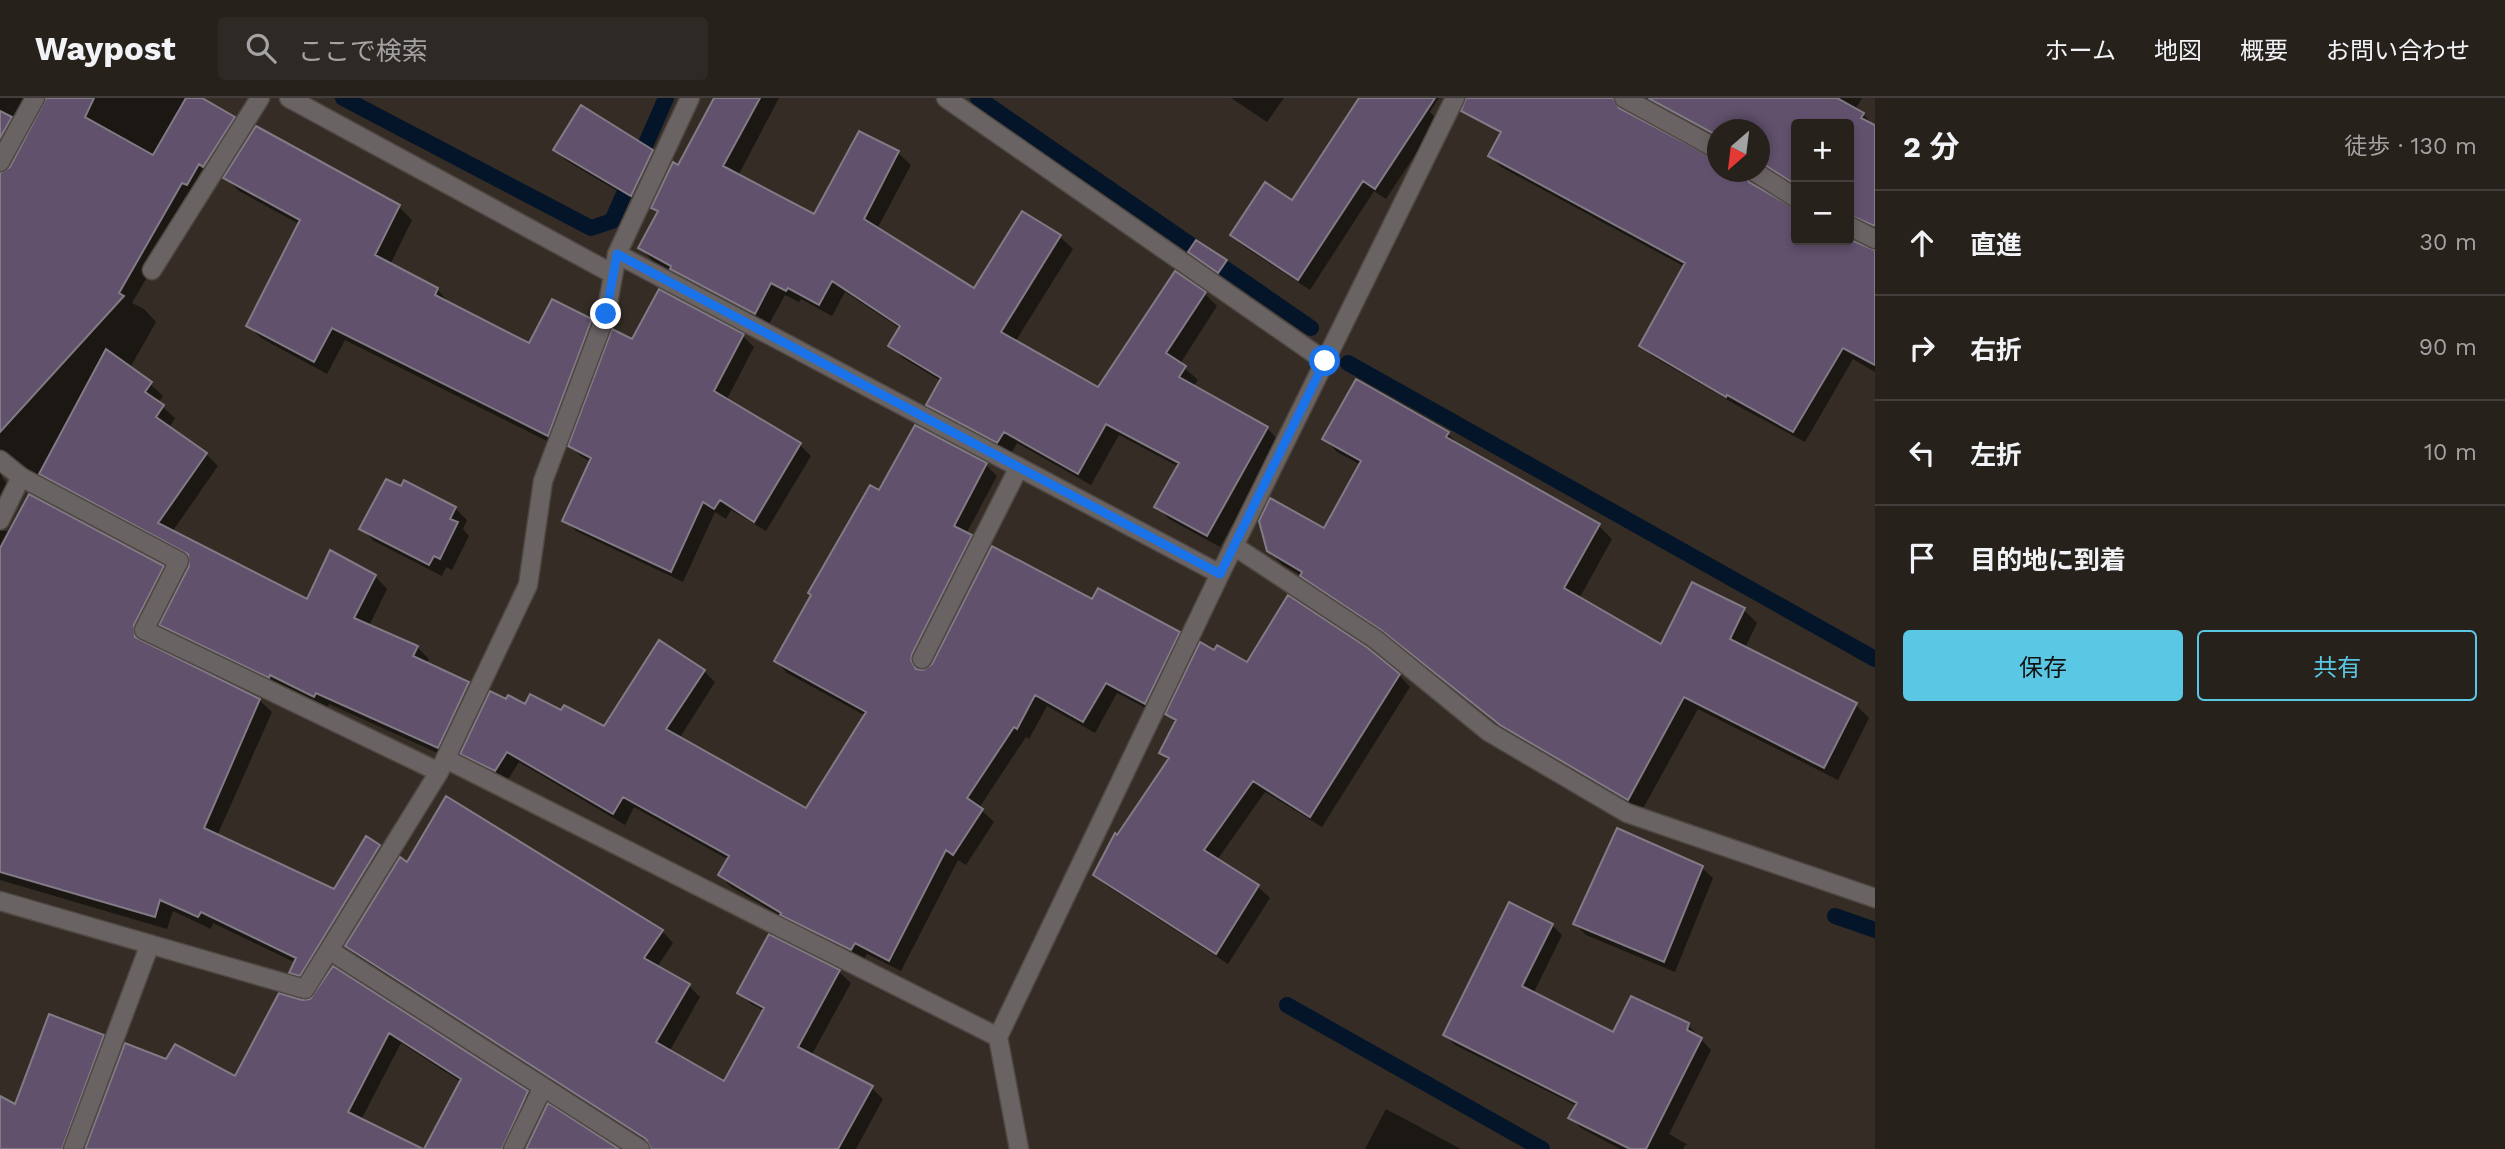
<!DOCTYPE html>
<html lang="ja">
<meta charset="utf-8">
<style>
body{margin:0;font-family:"Work Sans","Noto Sans JP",sans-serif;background:#2f2925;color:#f1f3f6}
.controls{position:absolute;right:21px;top:21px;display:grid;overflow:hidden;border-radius:7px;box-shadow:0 4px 10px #0003}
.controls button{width:63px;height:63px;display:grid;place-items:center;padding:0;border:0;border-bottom:2px solid #433e3b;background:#27211c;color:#f1f3f6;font:35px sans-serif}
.compass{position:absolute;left:1707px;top:21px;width:63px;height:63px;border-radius:50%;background:#27211c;box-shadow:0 4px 10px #0003;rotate:208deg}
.stop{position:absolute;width:21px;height:21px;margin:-16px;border:5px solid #1a73e8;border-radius:50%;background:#fff}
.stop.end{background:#1a73e8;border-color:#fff;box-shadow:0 2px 7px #0008}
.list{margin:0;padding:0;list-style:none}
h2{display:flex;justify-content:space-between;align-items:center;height:91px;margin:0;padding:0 28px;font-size:30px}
h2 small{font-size:23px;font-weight:400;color:#a4a3a3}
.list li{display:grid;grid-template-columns:46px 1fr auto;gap:21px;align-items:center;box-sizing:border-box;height:105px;padding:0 28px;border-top:2px solid #433e3b}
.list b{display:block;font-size:26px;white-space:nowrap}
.list em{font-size:23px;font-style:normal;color:#a4a3a3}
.actions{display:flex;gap:14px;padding:21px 28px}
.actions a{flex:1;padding:16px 0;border:2px solid #5ac8e5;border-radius:7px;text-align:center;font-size:24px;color:#5ac8e5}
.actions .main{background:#5ac8e5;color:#111}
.icon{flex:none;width:38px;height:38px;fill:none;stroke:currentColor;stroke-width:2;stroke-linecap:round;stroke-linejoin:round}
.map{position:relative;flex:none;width:1875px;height:1051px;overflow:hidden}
header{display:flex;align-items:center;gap:42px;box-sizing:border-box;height:98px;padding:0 35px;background:#27211c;border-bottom:2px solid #433e3b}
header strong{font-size:33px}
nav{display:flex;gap:38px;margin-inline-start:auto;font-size:24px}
.search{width:490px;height:63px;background:#2f2925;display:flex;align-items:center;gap:18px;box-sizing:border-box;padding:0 24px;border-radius:7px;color:#a4a3a3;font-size:26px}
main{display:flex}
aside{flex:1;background:#27211c}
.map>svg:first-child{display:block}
.shadow{fill:#0007;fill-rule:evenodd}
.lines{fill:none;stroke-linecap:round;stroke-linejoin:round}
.stream{stroke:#04152a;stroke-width:16}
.building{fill:#62516d;stroke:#817b85;stroke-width:2}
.lane-casing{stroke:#504842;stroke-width:21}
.street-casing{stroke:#504842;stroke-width:21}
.lane{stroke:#696364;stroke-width:18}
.street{stroke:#696364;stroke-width:18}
.route{stroke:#1a73e8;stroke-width:9}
</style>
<header>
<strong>Waypost</strong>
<div class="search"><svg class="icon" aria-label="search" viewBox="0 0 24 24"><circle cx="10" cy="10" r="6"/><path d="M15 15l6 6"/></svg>ここで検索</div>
<nav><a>ホーム</a><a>地図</a><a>概要</a><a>お問い合わせ</a></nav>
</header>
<main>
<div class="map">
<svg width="1875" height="1051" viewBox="0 0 1875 1051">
<rect width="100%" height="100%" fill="#342c25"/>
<!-- shadow -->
<path class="shadow" d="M0 0H198L234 20 246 33 195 96 132 205 144 211 156 224 131 268 163 298 158 305 175 320 169 330 206 356 218 368 172 434 307 503 375 478 387 491 369 528 417 549 429 561 427 566 468 585 481 598 451 661 329 606 327 610 283 588 282 591 174 539 162 526 191 468 190 462 42 381 16 363H8L0 373 3 381 18 396 2 433H8L27 397 163 469 175 482 146 540V546L259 602 272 614 217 738 335 793 366 740 379 749 392 761 303 886 291 874 296 865 213 825 211 831 173 813 167 831 0 782ZM46 1 11 71 2 77V72L37 7Z
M716 0H779L738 78 815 119 860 35 898 55 911 67 877 131 975 192 1060 139 1073 151 1015 244 1099 291 1205 196 1217 208 1180 266 1198 282 1193 289 1267 330 1279 343 1220 449 1169 421 1157 408 1179 369 1119 337 1091 387 1017 345 1011 356 941 320 928 307 941 283 903 260 890 248 901 231 845 194 832 218 801 201 799 204 785 197 768 228 684 183 676 175 653 163 640 150 659 115 653 109 679 69Z
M1231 0H1284L1267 24Z
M1361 0H1439L1430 14 1438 22 1386 101 1374 93 1310 192 1243 148 1232 137 1293 104Z
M1516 0H1632L1624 6V15L1717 74H1759V32H1717V42L1639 0H1862L1855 12 1863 16 1875 29V132L1849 138V26H1796V90L1768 73 1755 80V89L1790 112H1796V142H1849L1875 153V274L1853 261 1805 344 1738 308 1652 258 1642 247 1685 169 1501 69 1490 58Z
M256 30 399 109 412 122 390 167 437 191 450 206 530 247 591 222 604 236 561 350 345 242 327 276 261 240 248 227 299 126 239 93 226 80Z
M555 52 652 53 664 65 644 109 567 63Z
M660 193 743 238 754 249 726 303 800 347 811 358 766 433 731 412 726 421 715 414 683 484 576 433 565 422 591 364 582 359 570 348 633 243Z
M1448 336 1461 349 1599 428 1612 441 1579 501 1662 549 1744 512 1757 525 1745 550 1856 607 1869 620 1838 682 1698 611 1641 714 1516 641 1397 545 1315 491 1302 478 1283 467 1269 453 1325 432 1361 367 1337 354 1324 340Z
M986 367 997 378 966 436 982 450 923 568 921 576 1093 504 1179 535 1190 547 1157 616 1117 595 1095 635 1047 608 1029 641 1026 639 979 710 994 724 966 767 958 762 901 873 867 856 863 863 794 828 788 822 731 789 720 777 729 762 634 709 625 727 519 664 507 683 474 667 463 655 507 603 562 615 604 631 704 573 715 584 679 641 807 712 866 618 787 575 776 563 879 394Z
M455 410 467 422 463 431 469 438 452 472 446 469 442 478 374 443 362 431Z
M1248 566 1399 577 1410 589 1322 729 1265 694 1217 762 1258 789 1270 800 1228 866 1107 788 1095 776 1169 663 1161 654 1176 625 1167 616Z
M408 766 662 833 673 845 657 869 689 888 700 899 669 954 725 986 765 913 751 906 739 894 770 839 839 874 851 885 811 958 872 990 883 1001 856 1051H653L651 1047 358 860 347 848Z
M1702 770 1713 780 1675 874 1586 837 1575 826Z
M1552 827 1562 837 1533 896 1613 936 1688 927 1711 952 1669 1036 1688 1047H1685L1683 1051H1620L1581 1030 1571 1020 1577 1008 1455 947 1445 937Z
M333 870 527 994 539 1006 517 1051H426L461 984 401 945 361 1022 419 1051H92L167 964 235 980 302 904 311 903Z
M103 939 113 950 66 1051H0V1000L16 1008Z
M1386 1011 1461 1051H1365Z"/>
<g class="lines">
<!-- stream -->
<path class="stream" d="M343 0 591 130 612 123 666 0
M978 0 1311 230
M1348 265 1875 561
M1835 818 1875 832
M1287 907 1542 1051"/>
</g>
<!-- building -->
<path class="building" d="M46 0H94L85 19 153 57 186 0H202L235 19 203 69 199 66 187 87 182 85 119 195 124 198 0 334V75L10 69Z
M714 0H760L723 68 814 116 859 33 899 53 864 121 974 190 1022 113 1061 137 1001 234 1098 289 1175 173 1206 194 1166 255 1186 268 1179 279 1268 329 1207 438 1154 409 1179 365 1106 326 1078 376 1004 334 997 345 926 307 941 280 888 248 900 228 832 183 819 207 788 190 786 193 771 185 755 216 670 171 671 168 638 150 658 113 651 110 673 64 678 67Z
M1359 0H1435L1375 91 1363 83 1298 182 1230 137 1265 84 1292 102Z
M1466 0H1613L1619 10 1718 62V74H1744L1749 84 1796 111V142L1849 141 1875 152V267L1843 250 1793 334 1727 297 1726 299 1639 248 1685 165 1488 58 1501 34 1461 13Z
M1648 0H1837L1864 15 1861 20 1875 27V128L1849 117V26H1796V87L1760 64V32H1718V38Z
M581 7 653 52 631 98 553 52Z
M0 13 12 19 0 40Z
M256 28 400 107 375 157 438 190 435 197 529 245 552 201 592 221 548 338 332 230 314 264 246 228 300 122 223 80Z
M1196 142 1227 162 1218 175 1188 154Z
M659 191 744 236 714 293 801 345 754 424 720 402 714 411 703 404 671 474 562 423 591 360 568 348 612 231 632 241Z
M106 251 152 284 145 294 164 307 156 319 207 355 158 425 307 501 330 452 376 477 354 520 418 548 413 558 469 584 438 650 316 595 314 599 270 577 269 580 159 527 189 468 188 456 39 376Z
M1356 281 1449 334 1446 339 1600 426 1564 490 1661 546 1692 484 1745 510 1730 541 1857 605 1824 670 1684 599 1628 702 1500 627 1381 532 1300 478 1302 474 1267 453 1259 423 1270 400 1324 430 1361 363 1322 341Z
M915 327 987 365 954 428 972 437 912 556 911 562 916 571 923 572 932 566 992 448 1092 501 1098 490 1180 534 1145 606 1106 585 1083 624 1035 597 1017 631 1014 629 967 700 983 711 953 757 946 752 889 863 855 845 851 852 780 817 781 815 718 777 729 758 623 699 613 716 507 654 495 673 460 656 490 593 506 601 508 597 525 606 530 596 561 612 564 607 604 628 659 542 705 572 666 631 806 710 866 614 774 563 811 497 808 495 870 387 879 392Z
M386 381 401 388 404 382 456 409 450 421 458 424 440 461 434 458 429 467 359 431Z
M29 396 164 468 134 527 135 539 260 601 204 730 334 791 366 738 380 747 300 878 289 875 296 860 201 814 198 819 160 802 155 819 0 774V450Z
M1288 497 1368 550 1400 576 1310 719 1253 683 1204 752 1259 787 1216 856 1093 777 1115 735 1117 737 1169 660 1159 655 1176 622 1165 616 1200 544 1214 552 1217 547 1247 564Z
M446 698 663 832 644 860 690 886 656 944 724 983 764 910 737 895 769 836 840 872 798 949 873 988 838 1051H651L646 1041 345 848 400 759 407 764Z
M1617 730 1703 768 1664 864 1573 826Z
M1509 804 1553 826 1522 888 1613 934 1631 898 1689 925 1687 932 1702 940 1646 1051H1630L1568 1020 1577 1005 1443 937Z
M333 868 528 993 502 1051H424L461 981 389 935 348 1014 423 1051H85L125 945 166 961 175 946 235 978 279 895 302 902 310 901Z
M49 916 104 937 62 1051H0V998L15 1006Z
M548 1005 619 1051H526Z"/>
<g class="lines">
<defs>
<path id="lane" d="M0 64 35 0
M152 172 260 0
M0 422 21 379
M922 561 1019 369
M513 1051 543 989"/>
<path id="street" d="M289 0 613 176
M946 0 1325 263
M1624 0 1717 51
M1755 74 1796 100
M1849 128 1875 141
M617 156 1220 476
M0 362 21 379 179 463 144 532 439 674
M1234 448 1375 541 1489 634 1627 715 1875 800
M446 661 998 939
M0 803 305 891 439 674 528 487 543 383 606 216 617 156 690 0
M329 852 640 1051
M73 1051 150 846
M1019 1051 998 939 1220 476 1455 0"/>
</defs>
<!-- lane casing -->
<use href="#lane" class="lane-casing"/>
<!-- street casing -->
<use href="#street" class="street-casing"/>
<!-- lane -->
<use href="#lane" class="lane"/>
<!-- street -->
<use href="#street" class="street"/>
</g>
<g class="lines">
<!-- route -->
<path class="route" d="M606 216 617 156 1220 476 1325 263"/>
</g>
</svg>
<div class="controls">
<button>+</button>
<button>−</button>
</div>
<svg class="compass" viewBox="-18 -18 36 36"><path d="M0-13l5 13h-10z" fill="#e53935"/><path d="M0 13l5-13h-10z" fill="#a4a3a3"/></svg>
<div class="stop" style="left:1325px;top:263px"></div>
<div class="stop end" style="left:606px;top:216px"></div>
</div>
<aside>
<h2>2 分<small>徒歩 · 130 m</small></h2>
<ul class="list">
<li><svg class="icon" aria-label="ahead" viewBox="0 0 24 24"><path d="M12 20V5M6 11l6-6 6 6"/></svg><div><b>直進</b></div><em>30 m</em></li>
<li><svg class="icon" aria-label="right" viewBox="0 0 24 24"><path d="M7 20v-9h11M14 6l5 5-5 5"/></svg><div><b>右折</b></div><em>90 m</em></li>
<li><svg class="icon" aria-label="left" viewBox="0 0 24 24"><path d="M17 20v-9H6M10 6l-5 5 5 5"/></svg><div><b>左折</b></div><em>10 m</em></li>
<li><svg class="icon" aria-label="arrive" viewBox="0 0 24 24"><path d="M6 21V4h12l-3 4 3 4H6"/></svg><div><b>目的地に到着</b></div></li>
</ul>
<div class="actions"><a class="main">保存</a><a>共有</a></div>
</aside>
</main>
